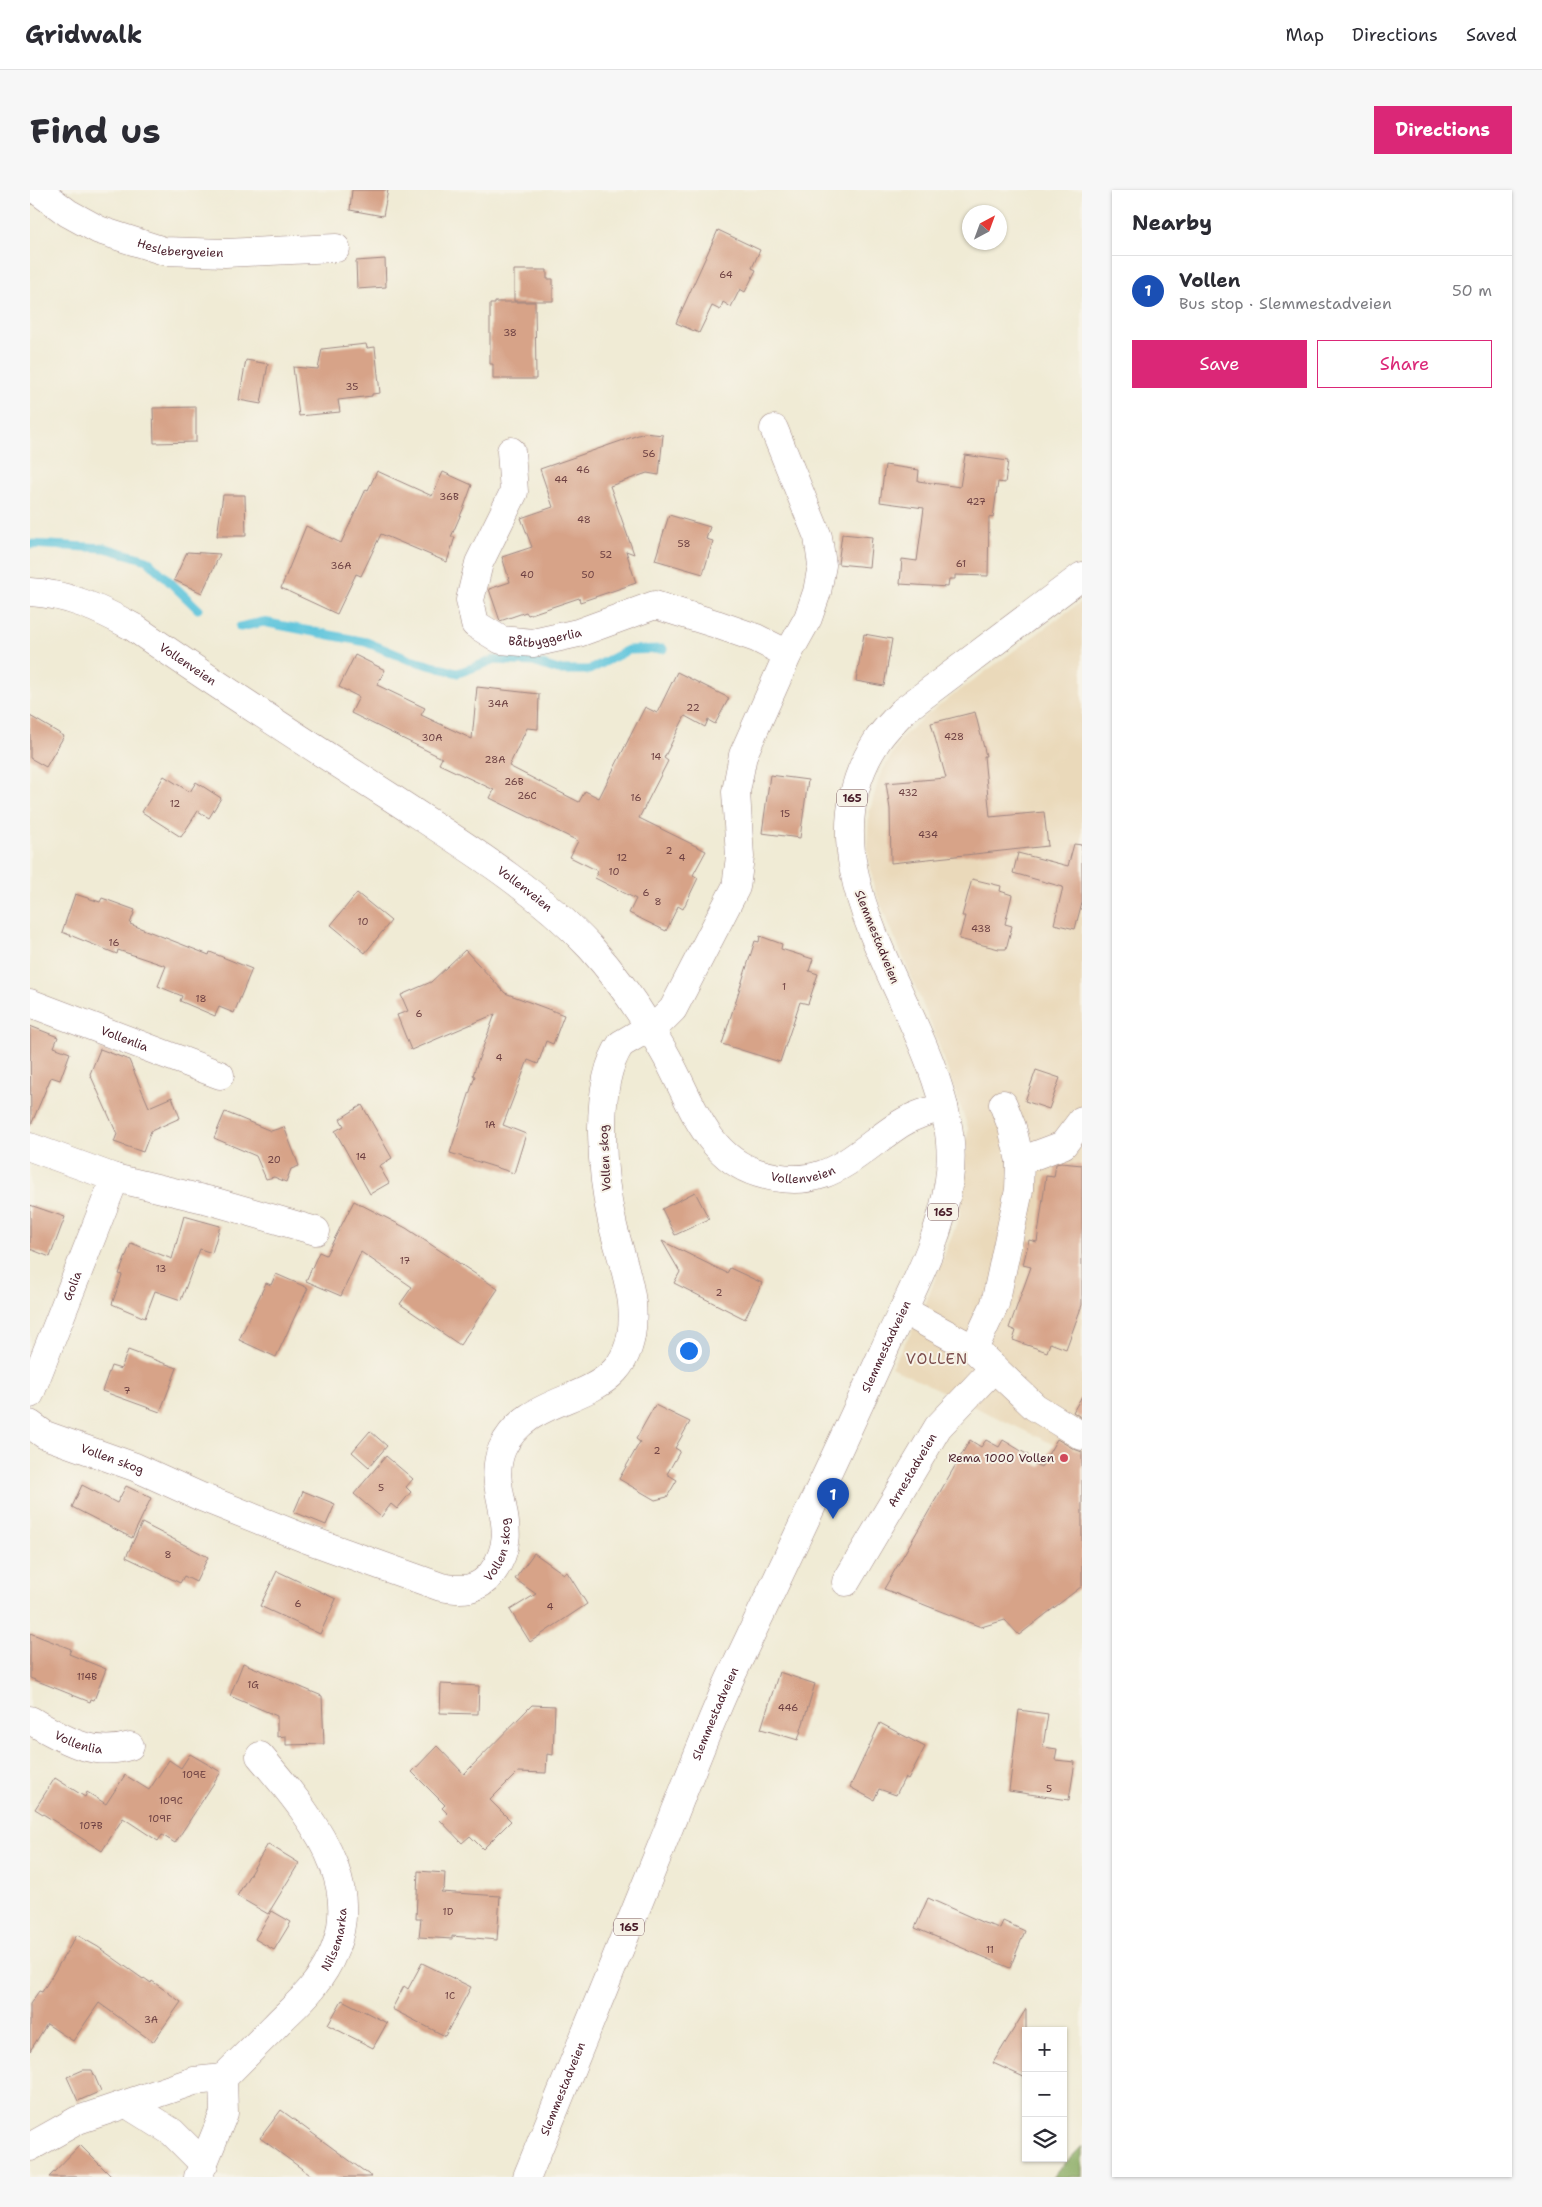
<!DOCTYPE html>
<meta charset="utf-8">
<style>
body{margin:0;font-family:"Shantell Sans",sans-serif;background:#f7f7f7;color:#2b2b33}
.controls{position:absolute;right:15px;bottom:15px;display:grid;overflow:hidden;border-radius:0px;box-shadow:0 1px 4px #0004}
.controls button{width:45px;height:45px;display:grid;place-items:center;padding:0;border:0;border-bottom:1px solid #e1e1e2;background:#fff;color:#2b2b33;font:25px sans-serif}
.compass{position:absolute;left:932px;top:15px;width:45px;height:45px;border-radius:50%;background:#fff;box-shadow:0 1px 4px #0004;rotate:41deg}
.you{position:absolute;left:658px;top:1160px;width:18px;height:18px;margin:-12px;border:4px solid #fff;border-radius:50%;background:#1a73e8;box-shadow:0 0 0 8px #1a73e833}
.badge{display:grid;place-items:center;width:32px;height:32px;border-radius:50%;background:#db2777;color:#fff;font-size:16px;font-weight:700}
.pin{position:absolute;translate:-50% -41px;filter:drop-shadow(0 1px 2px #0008)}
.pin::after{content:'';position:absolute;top:26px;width:18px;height:15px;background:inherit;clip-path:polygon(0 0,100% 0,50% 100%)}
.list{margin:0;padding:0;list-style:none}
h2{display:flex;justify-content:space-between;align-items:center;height:65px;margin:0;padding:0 20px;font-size:21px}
h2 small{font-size:16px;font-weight:400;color:#7c7c81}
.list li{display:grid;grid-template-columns:32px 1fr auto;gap:15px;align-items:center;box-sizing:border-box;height:70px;padding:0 20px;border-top:1px solid #e1e1e2}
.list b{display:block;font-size:19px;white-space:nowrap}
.list p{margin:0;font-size:16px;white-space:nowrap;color:#7c7c81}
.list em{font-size:16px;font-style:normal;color:#7c7c81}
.actions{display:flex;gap:10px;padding:15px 20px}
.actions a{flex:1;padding:11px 0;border:1px solid #db2777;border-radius:0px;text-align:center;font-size:18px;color:#db2777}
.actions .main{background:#db2777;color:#fff}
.icon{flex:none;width:28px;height:28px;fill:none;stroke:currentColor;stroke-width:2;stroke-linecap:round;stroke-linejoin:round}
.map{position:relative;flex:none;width:1052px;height:1987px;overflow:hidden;border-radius:0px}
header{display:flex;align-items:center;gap:30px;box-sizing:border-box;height:70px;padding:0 25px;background:#fff;border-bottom:1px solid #e1e1e2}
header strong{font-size:24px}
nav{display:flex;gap:28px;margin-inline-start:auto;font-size:18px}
.intro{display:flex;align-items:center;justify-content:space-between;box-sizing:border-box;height:120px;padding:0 30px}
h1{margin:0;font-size:35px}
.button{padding:12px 22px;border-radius:0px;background:#db2777;color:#fff;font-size:18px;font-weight:700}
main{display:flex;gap:30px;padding:0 30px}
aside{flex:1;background:#fff;border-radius:0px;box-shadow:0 1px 4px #0004}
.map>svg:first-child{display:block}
.built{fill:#ead9ba}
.forest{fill:#83a75c;stroke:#666344}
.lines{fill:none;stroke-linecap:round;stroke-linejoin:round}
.stream{stroke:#5fc5dc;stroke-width:9}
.building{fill:#d7a388}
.minor-casing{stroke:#9d8580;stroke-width:29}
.secondary-casing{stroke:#9d8580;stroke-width:29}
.primary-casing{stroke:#9d8580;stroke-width:29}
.minor{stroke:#fff;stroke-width:28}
.secondary{stroke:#fff;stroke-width:28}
.primary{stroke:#fff;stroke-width:28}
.poi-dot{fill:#d1495b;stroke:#f7f3e8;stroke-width:2}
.labels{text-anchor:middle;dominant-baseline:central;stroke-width:4;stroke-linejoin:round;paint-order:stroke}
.number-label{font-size:10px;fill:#6d4042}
.shield{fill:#f7f3e8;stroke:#7e5f64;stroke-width:1}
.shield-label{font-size:11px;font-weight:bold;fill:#4a1f2b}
.street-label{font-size:12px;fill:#4a1f2b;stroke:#f7f3e8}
.poi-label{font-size:12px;fill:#4a1f2b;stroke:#f7f3e8;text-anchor:end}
.quarter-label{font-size:15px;letter-spacing:1px;fill:#7b4d4c;stroke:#f7f3e8}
</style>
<header>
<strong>Gridwalk</strong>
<nav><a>Map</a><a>Directions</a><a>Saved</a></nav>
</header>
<div class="intro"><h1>Find us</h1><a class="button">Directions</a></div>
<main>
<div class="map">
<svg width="1052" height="1987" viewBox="0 0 1052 1987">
<rect width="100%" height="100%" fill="#f7f3e8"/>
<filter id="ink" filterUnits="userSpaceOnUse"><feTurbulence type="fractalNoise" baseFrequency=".02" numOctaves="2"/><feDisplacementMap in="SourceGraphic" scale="10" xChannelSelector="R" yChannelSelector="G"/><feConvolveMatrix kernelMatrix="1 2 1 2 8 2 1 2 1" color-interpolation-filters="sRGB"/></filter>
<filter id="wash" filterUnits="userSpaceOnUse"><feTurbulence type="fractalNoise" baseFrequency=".0096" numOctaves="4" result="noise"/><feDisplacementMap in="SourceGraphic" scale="20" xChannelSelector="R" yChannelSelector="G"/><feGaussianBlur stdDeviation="1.12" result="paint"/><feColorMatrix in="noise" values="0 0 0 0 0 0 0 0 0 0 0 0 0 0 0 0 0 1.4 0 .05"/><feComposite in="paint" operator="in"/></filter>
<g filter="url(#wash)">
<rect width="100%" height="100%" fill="#f0ebd5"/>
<!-- built -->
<path class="built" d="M1052 411V1268L861 1177 891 1125 930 1025 938 938 903 839 844 698 837 657 839 623 850 585 873 546 895 526Z"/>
<!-- forest -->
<path class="forest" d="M1052 1956V1987H1022Z"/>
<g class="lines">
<!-- stream -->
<path class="stream" d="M0 354 75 358 117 370 168 419
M210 437 233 432 336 452 380 470 428 483 464 470 503 472 528 480H559L598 460 633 459"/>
</g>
<g id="blocks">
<!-- building -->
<path class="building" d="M322 0H358L353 26 320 20Z
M688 40 730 60 722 78 726 80 715 102 710 99 701 117 693 112 690 120 682 116 669 143 646 133Z
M355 69 356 97 327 99 326 71Z
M484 80H517V89H523V111H484Z
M465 112H505L506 189H463V174H460V114H465Z
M336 154 337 158 345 157 350 203 342 204V206L308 210 310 222 269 226 263 177 288 179 292 159Z
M216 170 238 174 231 214 209 210Z
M166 217V252L124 253 123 218Z
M614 243 633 245 629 285 617 283 580 296 604 364 596 361 606 393 550 412 549 408 498 425 496 422 470 431 459 399 480 392 472 367 502 357 491 328 523 317 510 279Z
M935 265 978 271 975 293 968 292 963 328 959 327 958 386 925 385V389H919L918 397 870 394 872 369 887 371 894 318 850 312 855 275 889 280 888 291 930 297Z
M347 281 402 306 413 282 442 295 434 317 421 347H425L417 372 351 344 331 386 326 384 307 424 251 398 276 336 311 353 336 299 338 300Z
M193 305H215L216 346H187Z
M639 325 680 337 676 349 683 351 673 384 625 370Z
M812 344 842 347 839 377 808 374Z
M157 362 190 364 172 403 144 390Z
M834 444 862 449 854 496 826 491Z
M325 465 355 480 347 495 395 518 391 525 442 549 447 497 509 504 508 539 497 538 479 576 549 612 555 601 569 608 615 517 627 523 647 482 699 508 685 534 678 530 675 537 655 526 634 568 638 571 609 628 676 661 663 685 668 688 653 719 648 716 636 741 599 723 606 709 565 688 568 681 540 667 548 651 460 608 464 600 409 574 412 568 321 523 329 507 309 497Z
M945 522 956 566H954L960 627 1014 622 1018 656 861 673 860 619 856 593 916 588 901 533Z
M0 526 34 546 16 577 0 568Z
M740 585 778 590 770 648 732 643Z
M134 586 160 602 166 592 191 608 179 628 168 621 151 647 112 622Z
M1044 654 1052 655V712L1045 739 1024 734 1033 697 983 683 988 663 1038 676Z
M942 689 971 696 970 701 982 705 975 734 982 736 976 759H969L929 749 935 726H932Z
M327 703 361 731 335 763 301 735Z
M45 704 70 712 72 708 105 720 100 734 179 765 180 762 222 779 204 823 189 817 185 826 150 811 152 806 128 796 136 776 88 760 87 764 32 742Z
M730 746 752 754 751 759 783 769 779 781 788 784 778 814 770 812 750 872 692 854 725 751 729 752Z
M435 760 475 803 534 825 523 854 516 851 508 874 498 870 473 935 496 944 484 983 420 963 445 886 443 885 465 824 381 860 367 825 378 821 371 805 401 792Z
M0 836 28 847 24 857 40 863 30 890 21 887 1 935Z
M70 859 99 870 119 917 142 907 150 928 121 941 113 962 84 952 87 944 60 884Z
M1006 880 1030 888 1019 919 995 911Z
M332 915 362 968 349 976 359 993 340 1004 305 941 314 936 310 929Z
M195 922 241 941 254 937 269 976 261 979 256 992 244 987 236 989 226 966 184 948Z
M1031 973 1052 975V1115L1036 1159 1020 1153 1017 1162 983 1150 986 1141 979 1138 1001 1077 993 1075 999 1050 1007 1052 1016 986 1024 987 1026 974Z
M665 1002 679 1029 645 1045 632 1019Z
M324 1011 376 1038 468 1099 430 1155 370 1114 382 1097 331 1062 311 1106 276 1091 289 1062 296 1065Z
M0 1015 35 1027 20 1067 0 1059Z
M154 1026 190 1036 182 1063 170 1059 151 1110 125 1101 115 1128 82 1114 92 1085 89 1084 101 1053 142 1069Z
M632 1051 697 1083 700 1078 732 1093 715 1129 644 1093 650 1082Z
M246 1084 278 1098 246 1167 209 1150 236 1093 241 1095Z
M98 1160 147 1178 130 1222 72 1201 81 1176 91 1179Z
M1052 1206V1228L1043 1222Z
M625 1215 660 1232 645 1258 650 1261 637 1284 647 1290 637 1307 625 1310 589 1289 610 1252 606 1249Z
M340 1241 357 1256 339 1277 322 1262Z
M1027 1249 1044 1259 1052 1262V1396L989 1445 975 1430 951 1437 854 1399 940 1250 951 1257 956 1250 969 1257 973 1250 998 1265 996 1270 1011 1277Z
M356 1266 383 1289 376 1297 381 1302 367 1319 361 1314 351 1327 324 1304Z
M52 1295 87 1313 96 1296 121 1308 102 1348 42 1317Z
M273 1301 305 1314 296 1335 264 1322Z
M112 1333 178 1367 166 1392 154 1386 150 1393 96 1367Z
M504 1363 534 1384 537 1382 557 1414 500 1452 480 1420 506 1404 485 1389Z
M247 1381 306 1409 290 1444 230 1416Z
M0 1443 41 1459 39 1464 76 1479 64 1510 61 1509 60 1512 0 1488Z
M213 1473 292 1506 294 1554 256 1555V1546L247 1547V1526L200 1506Z
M749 1482 785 1494 768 1550 731 1539Z
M411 1494 449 1496 448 1524 410 1523Z
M502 1515 525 1516 523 1565 517 1564 516 1583 488 1582 460 1610 481 1631 453 1659 440 1646 432 1653 410 1630 417 1623 412 1618 415 1615 382 1582 407 1556 434 1584Z
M989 1520 1018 1524 1013 1557 1027 1559 1025 1570 1045 1572 1039 1610 979 1601Z
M850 1533 895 1557 878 1589 875 1587 866 1605 849 1599 844 1610 820 1597Z
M160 1564 191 1582 145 1653 132 1645 128 1651 93 1628 72 1661 5 1619 25 1588 55 1607 57 1602 76 1614 95 1585 119 1600 139 1570 151 1578Z
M238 1654 269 1673 238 1724 207 1706Z
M388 1681 415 1683 414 1698 411 1702 470 1706 467 1750 422 1746V1749L389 1747 391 1729H386Z
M898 1708 954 1733 970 1738 973 1731 995 1741 980 1778 885 1738Z
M242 1721 261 1732 244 1760 225 1749Z
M47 1745 68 1757 113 1789 114 1788 121 1793 122 1791 151 1812 123 1852 69 1813 43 1851 17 1834 0 1861V1814L9 1801 12 1802Z
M392 1773 441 1797 415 1846 362 1819 374 1796 378 1799Z
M312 1810 357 1833 343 1858 298 1835Z
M996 1819V1888L963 1873Z
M53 1880H62L71 1901 48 1911 37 1887Z
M251 1920 282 1943 342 1987H283L230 1948Z
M50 1955 82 1987H19Z"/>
</g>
</g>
<g filter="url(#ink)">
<use href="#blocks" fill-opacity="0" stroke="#9d8580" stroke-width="1"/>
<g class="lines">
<defs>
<g id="minor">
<path id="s1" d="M7 0 38 23 69 40 134 61 195 63 306 58"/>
<path id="s2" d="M481 261 484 302 449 373 440 410 445 434 471 450 503 453 548 443 625 415 686 434 726 448 758 464"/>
<path id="s3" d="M0 813 190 885"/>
<path d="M0 957 85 988 182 1011 286 1041"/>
<path d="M990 971 1033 955 1052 930"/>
<path d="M873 1120 944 1159 1005 1217 1052 1246"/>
<path d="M944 1159 965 1114 989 1000 990 971 982 937 973 914"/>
<path id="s4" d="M0 1204 85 988"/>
<path id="s5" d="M0 1234 15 1245 105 1277 169 1306 274 1348 411 1397C432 1401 448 1401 462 1383 496 1337 454 1302 472 1259 503 1189 612 1226 602 1113 599 1086 589 1061 583 1036 572 989 562 895 591 854L632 830 643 819 706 697 710 667 706 602 713 565 758 464 778 428 787 402 792 375 788 347 744 239"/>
<path id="s6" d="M816 1392 908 1237 964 1178"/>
<path id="s7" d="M0 1530C32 1548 62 1568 100 1556"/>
<path d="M97 1914 142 1942 174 1974"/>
<path d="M0 1957 48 1930 164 1891 193 1888"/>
<path id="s8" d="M168 1987 194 1923 193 1888C210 1871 227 1854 244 1837 256 1824 270 1813 281 1799 352 1712 288 1634 230 1566"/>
</g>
<g id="secondary">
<path id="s9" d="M0 402C38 404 70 419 103 437 187 495 273 551 359 606 429 652 503 696 561 758 590 790 613 825 634 862 659 905 674 967 728 983 796 1004 821 966 870 934 884 925 899 921 914 917"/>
</g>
<g id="primary">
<path id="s10" d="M497 1987C542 1876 587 1766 632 1655 656 1596 678 1535 705 1478 755 1372 806 1267 854 1160 879 1106 911 1050 919 990 925 950 914 910 900 873 862 772 776 658 847 551 854 540 864 531 873 521L1052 386"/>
</g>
</defs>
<!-- minor casing -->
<use href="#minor" class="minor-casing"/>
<!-- secondary casing -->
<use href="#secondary" class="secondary-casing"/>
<!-- primary casing -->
<use href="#primary" class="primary-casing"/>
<!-- minor -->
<use href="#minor" class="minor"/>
<!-- secondary -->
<use href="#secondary" class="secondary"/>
<!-- primary -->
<use href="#primary" class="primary"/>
</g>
</g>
<!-- markers -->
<circle class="poi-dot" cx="1034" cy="1268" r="5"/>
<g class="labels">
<!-- number labels -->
<g class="number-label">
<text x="696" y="84">64</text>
<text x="480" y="142">38</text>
<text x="322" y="196">35</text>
<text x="619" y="263">56</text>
<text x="553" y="279">46</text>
<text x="531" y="289">44</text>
<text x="419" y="306">36B</text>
<text x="946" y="311">427</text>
<text x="554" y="329">48</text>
<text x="654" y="353">58</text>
<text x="576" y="364">52</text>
<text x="931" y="373">61</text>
<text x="311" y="375">36A</text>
<text x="497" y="384">40</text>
<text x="558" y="384">50</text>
<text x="468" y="513">34A</text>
<text x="663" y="517">22</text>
<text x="924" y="546">428</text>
<text x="402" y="547">30A</text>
<text x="626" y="566">14</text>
<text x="465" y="569">28A</text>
<text x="484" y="591">26B</text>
<text x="878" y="602">432</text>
<text x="497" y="605">26C</text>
<text x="606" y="607">16</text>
<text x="145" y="613">12</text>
<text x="755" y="623">15</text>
<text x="898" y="644">434</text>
<text x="639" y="660">2</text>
<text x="592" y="667">12</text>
<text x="652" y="667">4</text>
<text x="584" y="681">10</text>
<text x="616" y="702">6</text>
<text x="628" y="711">8</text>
<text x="333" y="731">10</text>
<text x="951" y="738">438</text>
<text x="84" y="752">16</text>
<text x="754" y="796">1</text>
<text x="171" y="808">18</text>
<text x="389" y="823">6</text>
<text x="469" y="867">4</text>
<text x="460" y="934">1A</text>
<text x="331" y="966">14</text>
<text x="244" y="969">20</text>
<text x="375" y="1070">17</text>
<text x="131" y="1078">13</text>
<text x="689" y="1102">2</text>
<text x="97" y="1200">7</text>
<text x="627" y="1260">2</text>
<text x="351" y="1297">5</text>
<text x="138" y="1364">8</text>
<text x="268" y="1413">6</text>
<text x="520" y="1416">4</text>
<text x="57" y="1486">114B</text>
<text x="223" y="1494">1G</text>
<text x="758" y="1517">446</text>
<text x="164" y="1584">109E</text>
<text x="1019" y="1598">5</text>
<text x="141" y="1610">109C</text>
<text x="130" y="1628">109F</text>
<text x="61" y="1635">107B</text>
<text x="418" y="1721">1D</text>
<text x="960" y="1759">11</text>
<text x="420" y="1805">1C</text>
<text x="121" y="1829">3A</text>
</g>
<!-- shield labels -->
<g class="shield">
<rect x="807" y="599.5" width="30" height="17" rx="4"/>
<rect x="898" y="1013.5" width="30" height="17" rx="4"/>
<rect x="584" y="1728.5" width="30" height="17" rx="4"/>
</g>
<g class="shield-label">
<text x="822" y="608">165</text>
<text x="913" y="1022">165</text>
<text x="599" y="1737">165</text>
</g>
<!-- street labels -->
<g class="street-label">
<text stroke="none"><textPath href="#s1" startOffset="158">Heslebergveien</textPath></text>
<text stroke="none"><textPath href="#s2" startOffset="258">Båtbyggerlia</textPath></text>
<text stroke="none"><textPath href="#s9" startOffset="176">Vollenveien</textPath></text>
<text stroke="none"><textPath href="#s9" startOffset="581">Vollenveien</textPath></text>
<text transform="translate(847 747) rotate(68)">Slemmestadveien</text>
<text stroke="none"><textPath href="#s3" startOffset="101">Vollenlia</textPath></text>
<text transform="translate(575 968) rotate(-93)">Vollen skog</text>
<text stroke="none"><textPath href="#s9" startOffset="1001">Vollenveien</textPath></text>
<text stroke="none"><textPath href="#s4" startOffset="116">Golia</textPath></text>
<text stroke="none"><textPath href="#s10" startOffset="905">Slemmestadveien</textPath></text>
<text stroke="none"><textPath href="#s5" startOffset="90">Vollen skog</textPath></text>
<text stroke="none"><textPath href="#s6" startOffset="130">Arnestadveien</textPath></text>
<text stroke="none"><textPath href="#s5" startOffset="524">Vollen skog</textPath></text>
<text stroke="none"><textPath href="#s10" startOffset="500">Slemmestadveien</textPath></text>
<text stroke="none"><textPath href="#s7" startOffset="54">Vollenlia</textPath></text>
<text stroke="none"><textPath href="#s8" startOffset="285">Nilsemarka</textPath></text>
<text stroke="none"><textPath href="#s10" startOffset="95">Slemmestadveien</textPath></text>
</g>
<!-- poi labels -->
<g class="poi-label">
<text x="1024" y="1268">Rema 1000 Vollen</text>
</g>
<!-- quarter labels -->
<g class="quarter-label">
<text x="907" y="1169">VOLLEN</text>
</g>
</g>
</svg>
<div class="controls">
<button>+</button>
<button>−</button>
<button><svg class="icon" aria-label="layers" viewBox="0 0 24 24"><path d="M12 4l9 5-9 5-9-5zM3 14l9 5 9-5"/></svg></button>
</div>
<svg class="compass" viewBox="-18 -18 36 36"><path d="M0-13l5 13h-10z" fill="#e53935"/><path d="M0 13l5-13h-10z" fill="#7c7c81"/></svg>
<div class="you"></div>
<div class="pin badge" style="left:803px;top:1329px;background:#1a4fb4">1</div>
</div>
<aside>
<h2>Nearby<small></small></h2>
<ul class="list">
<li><span class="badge" style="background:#1a4fb4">1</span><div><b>Vollen</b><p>Bus stop · Slemmestadveien</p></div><em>50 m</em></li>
</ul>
<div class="actions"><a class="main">Save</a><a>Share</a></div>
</aside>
</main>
